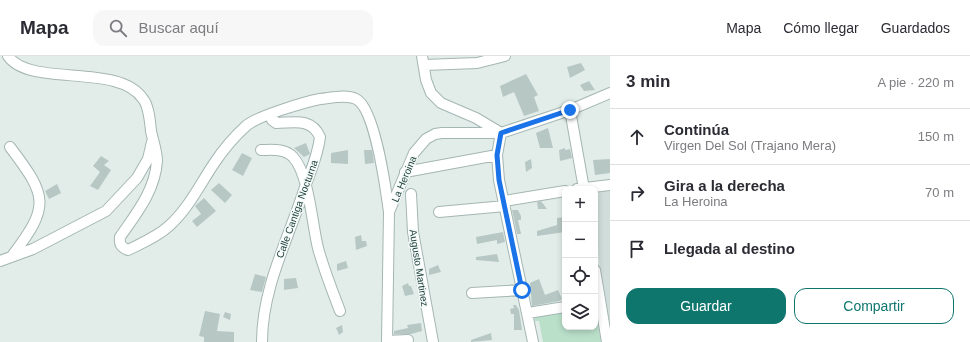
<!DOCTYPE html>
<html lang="es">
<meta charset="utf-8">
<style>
body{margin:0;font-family:Arial,sans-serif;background:#f7f7f7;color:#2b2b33}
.controls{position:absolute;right:12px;bottom:12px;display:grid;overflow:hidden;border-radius:8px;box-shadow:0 2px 6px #0003}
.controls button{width:36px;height:36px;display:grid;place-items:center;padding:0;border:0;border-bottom:1px solid #e1e1e2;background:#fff;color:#2b2b33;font:20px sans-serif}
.stop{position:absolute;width:12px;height:12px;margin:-9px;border:3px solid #1a73e8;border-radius:50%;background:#fff}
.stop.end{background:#1a73e8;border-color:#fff;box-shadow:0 1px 4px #0008}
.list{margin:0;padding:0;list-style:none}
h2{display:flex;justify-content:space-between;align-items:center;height:52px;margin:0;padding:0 16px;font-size:17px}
h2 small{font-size:13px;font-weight:400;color:#7c7c81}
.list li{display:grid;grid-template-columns:26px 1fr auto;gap:12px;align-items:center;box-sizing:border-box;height:56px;padding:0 16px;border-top:1px solid #e1e1e2}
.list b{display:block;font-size:15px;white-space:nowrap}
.list p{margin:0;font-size:13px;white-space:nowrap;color:#7c7c81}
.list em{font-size:13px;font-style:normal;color:#7c7c81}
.actions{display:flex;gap:8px;padding:12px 16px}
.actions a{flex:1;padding:9px 0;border:1px solid #0f766e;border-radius:12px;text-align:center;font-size:14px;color:#0f766e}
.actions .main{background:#0f766e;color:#fff}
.icon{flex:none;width:22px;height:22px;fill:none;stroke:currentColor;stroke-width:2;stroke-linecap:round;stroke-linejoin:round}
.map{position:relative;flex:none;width:610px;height:286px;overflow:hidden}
header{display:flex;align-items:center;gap:24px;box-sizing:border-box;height:56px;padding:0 20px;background:#fff;border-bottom:1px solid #e1e1e2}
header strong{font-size:19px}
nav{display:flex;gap:22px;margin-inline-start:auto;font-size:14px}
.search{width:280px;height:36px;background:#f7f7f7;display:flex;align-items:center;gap:10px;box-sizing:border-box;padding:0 14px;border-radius:12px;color:#7c7c81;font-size:15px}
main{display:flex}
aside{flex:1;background:#fff}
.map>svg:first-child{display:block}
.built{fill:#d0ddda}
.green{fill:#bae0ca}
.building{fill:#b7c8c4}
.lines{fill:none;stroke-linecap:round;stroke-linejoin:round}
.minor-casing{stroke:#a4b6b3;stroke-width:12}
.minor{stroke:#fff;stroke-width:10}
.route{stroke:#1a73e8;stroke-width:5}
.labels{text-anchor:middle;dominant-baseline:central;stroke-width:3;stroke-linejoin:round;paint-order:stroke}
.street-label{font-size:10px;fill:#21403d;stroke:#f3faf7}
</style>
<header>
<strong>Mapa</strong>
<div class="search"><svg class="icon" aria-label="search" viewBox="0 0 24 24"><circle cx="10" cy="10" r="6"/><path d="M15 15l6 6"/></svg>Buscar aquí</div>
<nav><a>Mapa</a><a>Cómo llegar</a><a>Guardados</a></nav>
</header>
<main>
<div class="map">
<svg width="610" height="286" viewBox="0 0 610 286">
<rect width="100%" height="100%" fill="#e2edea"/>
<!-- built -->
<path class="built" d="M610 133V280L595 176V135Z"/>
<!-- green -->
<path class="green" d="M595 250 601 286H543L539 265H535L534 260 565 255V271H595Z"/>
<!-- building -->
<path class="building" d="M581 7 585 14 570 22 567 11Z
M526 18 538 39 534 41 539 55 524 60 514 36 503 41 500 30Z
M589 25 595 34 584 35 580 29Z
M548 72 553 92H540L536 77Z
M306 87 310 98 304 101 294 92Z
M565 92V94L570 93 572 102 560 105 559 94Z
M348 94V108L331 107V97Z
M364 94H372L374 107 365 108Z
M242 97 252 102 243 120 232 114Z
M101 100 109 105 104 109 111 114 98 134 90 130 100 116 93 110Z
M531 103 532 112 526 116 525 106Z
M610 103V117L595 119 593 104Z
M219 127 232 139 225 147 211 134Z
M57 128 61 137 49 143 45 135Z
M204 142 216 155 197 171 192 165 201 158 195 150Z
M541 145 547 153H538L537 146Z
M512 154H518L521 160V164H518L521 178H517Z
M565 161V176L537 180V175L557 169V162Z
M503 176 505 186 497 188V184L477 188 476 181Z
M361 179 362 185H366L367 190 356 194 355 181Z
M497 198 499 206 476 204V201Z
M346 205 348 212 337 215V208Z
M438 209 441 216 429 219V213Z
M255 218 266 221 262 236 250 234Z
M296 222 298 232 284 234V223Z
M539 223 545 239 558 234 562 243 559 245 532 250 530 227Z
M408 227 409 230H411L414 238 405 240 402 230Z
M513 249H516L519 254 522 274H514V258H511L510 253 514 252Z
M205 255 220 258 217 275 234 276V286H204V281L199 280Z
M225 256 231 258 230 264 223 261Z
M421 267 422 275 411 278H394V275L408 272 407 269Z
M342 269 343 276 339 279 336 272Z
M491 277 492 284 471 286V284Z"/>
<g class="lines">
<defs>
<path id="minor" d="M8 0C30 32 119 6 143 43 149 50 150 66 151 75 153 85 157 95 157 105 155 135 136 158 120 181 119 188 121 191 128 194 142 187 157 181 169 170 189 152 200 128 215 106 223 94 235 80 246 70 257 60 305 46 320 43 331 42 346 38 356 43 375 52 386 134 389 156
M422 0 426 24 431 37 441 47 476 62 501 77 497 99 499 124 533 286
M424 9 477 7 505 0
M570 54 584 133
M10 91C48 141 50 150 12 200
M261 94C271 94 285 92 293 101 309 118 312 168 318 192 324 214 332 234 340 255
M405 116 497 99
M577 133 610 129
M411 138 413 176 433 286
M504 145 565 135
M439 156 505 150
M0 205 33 193 106 155 137 122 148 103 152 86
M595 214 607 286
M472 237 522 234
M528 257 565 251
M387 285 408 284
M262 286C262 231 289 182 305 131 311 114 318 99 320 81 311 61 293 67 276 67L272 64 274 57
M387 286 389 156 414 97 426 83 435 78 442 77H501L570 54 610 37"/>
</defs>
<!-- minor casing -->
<use href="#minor" class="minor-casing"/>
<!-- minor -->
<use href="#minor" class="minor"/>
</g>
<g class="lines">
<!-- route -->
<path class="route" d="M522 234 499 124 497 99 501 77 570 54"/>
</g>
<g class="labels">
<!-- street labels -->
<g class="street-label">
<text transform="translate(404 123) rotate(-67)">La Heroina</text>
<text transform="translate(297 153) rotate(-70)">Calle Cantiga Nocturna</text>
<text transform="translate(419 212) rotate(81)">Augusto Martinez</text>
</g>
</g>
</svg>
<div class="controls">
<button>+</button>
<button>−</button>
<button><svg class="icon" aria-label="locate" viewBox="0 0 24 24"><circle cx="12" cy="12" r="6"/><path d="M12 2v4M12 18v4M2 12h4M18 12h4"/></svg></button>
<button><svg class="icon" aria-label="layers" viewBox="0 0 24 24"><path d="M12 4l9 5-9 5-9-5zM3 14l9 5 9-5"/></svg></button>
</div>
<div class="stop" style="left:522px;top:234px"></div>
<div class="stop end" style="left:570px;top:54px"></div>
</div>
<aside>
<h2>3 min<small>A pie · 220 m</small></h2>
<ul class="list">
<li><svg class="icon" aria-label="ahead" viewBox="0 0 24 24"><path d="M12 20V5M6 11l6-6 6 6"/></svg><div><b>Continúa</b><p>Virgen Del Sol (Trajano Mera)</p></div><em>150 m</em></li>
<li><svg class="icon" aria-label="right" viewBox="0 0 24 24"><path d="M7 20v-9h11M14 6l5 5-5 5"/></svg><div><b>Gira a la derecha</b><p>La Heroina</p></div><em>70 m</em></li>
<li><svg class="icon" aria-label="arrive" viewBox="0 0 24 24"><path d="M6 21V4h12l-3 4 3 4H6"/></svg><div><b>Llegada al destino</b></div></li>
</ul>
<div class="actions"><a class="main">Guardar</a><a>Compartir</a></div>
</aside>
</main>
